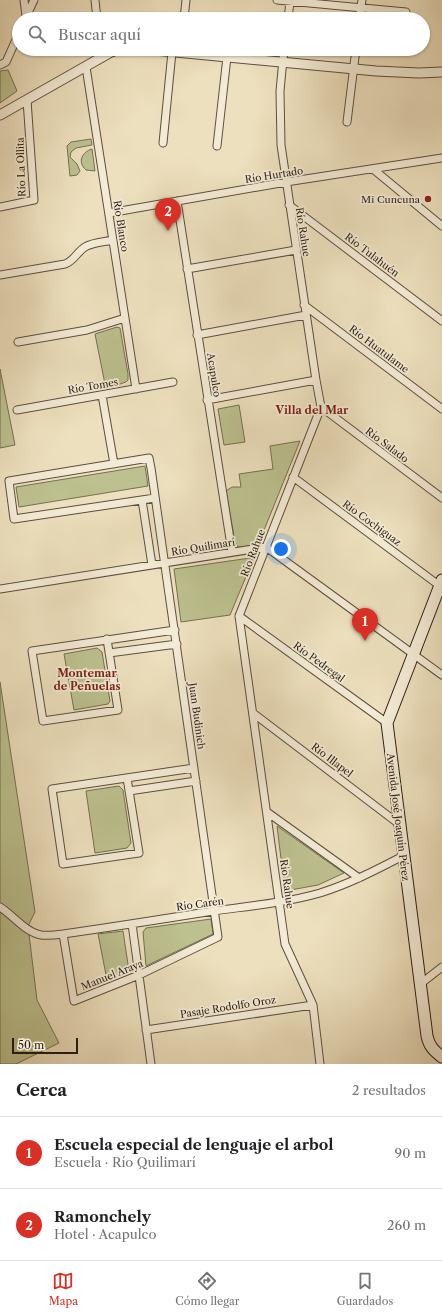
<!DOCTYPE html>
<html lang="es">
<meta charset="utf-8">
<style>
body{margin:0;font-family:"Libre Caslon Text",serif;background:#f6f6f6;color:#202124}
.scale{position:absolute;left:12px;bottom:10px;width:66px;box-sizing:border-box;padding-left:4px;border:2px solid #2e1e14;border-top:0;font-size:11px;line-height:14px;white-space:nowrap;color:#2e1e14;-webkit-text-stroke:3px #f3ebd5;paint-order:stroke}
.you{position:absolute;left:281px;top:549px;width:14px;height:14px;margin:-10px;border:3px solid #fff;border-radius:50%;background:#1a73e8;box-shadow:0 0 0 6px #1a73e833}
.badge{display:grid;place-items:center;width:26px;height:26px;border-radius:50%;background:#d93025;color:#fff;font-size:13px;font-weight:700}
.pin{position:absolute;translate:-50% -33px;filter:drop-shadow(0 1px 2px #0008)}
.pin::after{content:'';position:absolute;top:21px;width:14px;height:12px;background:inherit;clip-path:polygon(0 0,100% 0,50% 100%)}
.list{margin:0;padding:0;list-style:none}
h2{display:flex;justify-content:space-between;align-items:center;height:52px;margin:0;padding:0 16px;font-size:17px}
h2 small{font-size:13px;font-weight:400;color:#757577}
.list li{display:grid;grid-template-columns:26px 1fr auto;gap:12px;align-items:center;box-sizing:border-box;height:72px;padding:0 16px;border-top:1px solid #e0e0e0}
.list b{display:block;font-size:15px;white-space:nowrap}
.list p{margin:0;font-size:13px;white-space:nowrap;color:#757577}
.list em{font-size:13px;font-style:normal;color:#757577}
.icon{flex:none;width:22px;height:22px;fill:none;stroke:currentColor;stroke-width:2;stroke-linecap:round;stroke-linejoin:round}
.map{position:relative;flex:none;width:442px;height:1064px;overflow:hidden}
.search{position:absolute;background:#fff;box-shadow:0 1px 3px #0004;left:12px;right:12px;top:12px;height:44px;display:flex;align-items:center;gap:10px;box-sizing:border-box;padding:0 14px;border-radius:22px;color:#757577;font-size:15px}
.sheet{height:196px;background:#fff}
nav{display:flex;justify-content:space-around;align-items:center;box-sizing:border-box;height:56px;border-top:1px solid #e0e0e0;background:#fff;font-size:11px;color:#757577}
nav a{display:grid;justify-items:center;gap:2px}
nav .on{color:#d93025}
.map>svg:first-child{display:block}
.green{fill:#bcc18f;stroke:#757052}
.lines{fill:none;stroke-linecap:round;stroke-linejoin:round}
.minor-casing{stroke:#5e4e3e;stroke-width:9}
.tertiary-casing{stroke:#5e4e3e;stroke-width:11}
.secondary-casing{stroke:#2e1e14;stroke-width:13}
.minor{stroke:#f3ebd5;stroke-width:7}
.tertiary{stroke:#f3ebd5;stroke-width:9}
.secondary{stroke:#f3ebd5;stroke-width:11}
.poi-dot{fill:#8f2418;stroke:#f3ebd5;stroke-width:1.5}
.labels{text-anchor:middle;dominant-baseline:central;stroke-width:3.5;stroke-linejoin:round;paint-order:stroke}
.street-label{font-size:10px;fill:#2e1e14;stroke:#f3ebd5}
.poi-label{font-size:10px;fill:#2e1e14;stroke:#f3ebd5;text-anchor:end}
.neighbourhood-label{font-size:11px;font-weight:bold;fill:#7a1f14;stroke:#f3ebd5}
</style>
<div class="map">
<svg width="442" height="1064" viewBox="0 0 442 1064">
<rect width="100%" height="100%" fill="#ede0be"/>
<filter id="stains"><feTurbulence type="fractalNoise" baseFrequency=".005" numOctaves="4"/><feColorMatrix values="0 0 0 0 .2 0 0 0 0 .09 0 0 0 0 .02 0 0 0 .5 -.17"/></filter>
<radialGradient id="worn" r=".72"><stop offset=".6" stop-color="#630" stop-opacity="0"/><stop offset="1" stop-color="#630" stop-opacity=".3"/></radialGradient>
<!-- green -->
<path class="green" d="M8 70 17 91 0 103V71Z
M91 139 92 145 76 148 71 152 70 157 77 164 80 171 77 175 70 176 67 146 71 142Z
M92 149 95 171 86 170C77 162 82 152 92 149Z
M117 327 120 328 128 374V380L126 382 106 389 95 334Z
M0 369 15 445 0 448Z
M239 405 245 442 224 445 218 409Z
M300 441 258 545 238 547 235 542 226 491 232 487H241L239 474 273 469 270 446Z
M145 466 148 486 19 507 16 487Z
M250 558 253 560 230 615 181 622 174 569Z
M97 648 102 652 110 701 108 704 74 710 64 654Z
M0 682 35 912 28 926 37 1000 59 1043 16 1064H0Z
M119 786 123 790 131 843 127 848 95 853 86 791Z
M277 826 344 873 318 885 285 891Z
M211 919 213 934 146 966 143 932 146 928Z
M123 931 129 971 107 980 98 934Z"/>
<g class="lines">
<defs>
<path id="minor" d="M24 0 26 16
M95 0 97 19
M277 0 406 12
M25 19 34 0
M184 19 186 0
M288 19 290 1
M359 19 362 0
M101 49 102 58
M284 49 280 91 281 145 316 380 321 407 239 616 285 944 313 1005 320 1064
M0 65 6 62 19 33
M86 67 136 389
M347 122 356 49
M163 143 172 52
M217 146 227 57
M373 169 442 226
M177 201 232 552
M289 205 442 321
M0 207 34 200 27 100
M109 213 286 182 442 158
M187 269 296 250
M0 275 65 264C74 261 77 252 85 247 93 242 104 242 113 240
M304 305 442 409
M197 335 306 315
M18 342 87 330 125 318
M102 395 114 464
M207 400 316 380
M321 407 442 498
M17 410 173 382
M293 477 440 586
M142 500 152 565
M0 589 266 547 442 675
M239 616 387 723
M107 639 118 710 43 721 32 651 175 630
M109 653 177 644
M253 713 399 824
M127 778 139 853 63 864 52 789 194 768
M129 791 196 781
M267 812 359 878
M0 907C13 915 25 932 41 935 48 936 56 935 63 934 113 927 163 919 213 911 249 906 285 903 320 893 349 884 376 870 403 856
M132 924 151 1064
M63 934 74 1001 139 975 218 937 151 468 149 458 9 481 14 519 155 498
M419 985 442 967
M146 1030 313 1005"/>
<path id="tertiary" d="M144 49 376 71 419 73 442 72
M0 115 111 52 119 49"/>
<path id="secondary" d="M442 580 387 723 427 1036C429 1046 434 1051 442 1057"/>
</defs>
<!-- minor casing -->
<use href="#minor" class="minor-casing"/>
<!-- tertiary casing -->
<use href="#tertiary" class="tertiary-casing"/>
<!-- secondary casing -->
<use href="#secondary" class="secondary-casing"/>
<!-- minor -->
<use href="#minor" class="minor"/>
<!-- tertiary -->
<use href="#tertiary" class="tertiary"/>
<!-- secondary -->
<use href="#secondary" class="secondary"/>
</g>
<!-- markers -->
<circle class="poi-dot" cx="428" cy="199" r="4"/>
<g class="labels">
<!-- street labels -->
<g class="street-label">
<text transform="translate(21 167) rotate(-92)">Río La Ollita</text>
<text transform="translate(274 175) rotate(-9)">Río Hurtado</text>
<text transform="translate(121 226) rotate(81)">Río Blanco</text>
<text transform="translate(303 232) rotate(81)">Río Rahue</text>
<text transform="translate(372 255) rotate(37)">Río Tulahuén</text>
<text transform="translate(379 349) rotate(37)">Río Huatulame</text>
<text transform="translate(214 375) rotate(81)">Acapulco</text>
<text transform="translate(93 386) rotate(-10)">Río Tomes</text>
<text transform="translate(387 445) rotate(37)">Río Salado</text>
<text transform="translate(372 523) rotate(36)">Río Cochiguaz</text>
<text transform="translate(203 547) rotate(-9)">Río Quilimarí</text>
<text transform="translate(253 553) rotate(-69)">Río Rahue</text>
<text transform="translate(319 662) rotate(36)">Río Pedregal</text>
<text transform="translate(197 716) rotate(82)">Juan Budinich</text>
<text transform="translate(332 760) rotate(37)">Río Illapel</text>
<text transform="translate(398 817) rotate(83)">Avenida José Joaquín Pérez</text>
<text transform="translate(287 884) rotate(82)">Río Rahue</text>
<text transform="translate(200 904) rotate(-8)">Río Carén</text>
<text transform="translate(112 975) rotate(-22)">Manuel Araya</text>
<text transform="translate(228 1007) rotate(-9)">Pasaje Rodolfo Oroz</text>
</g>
<!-- poi labels -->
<g class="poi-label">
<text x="420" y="199">Mi Cuncuna</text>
</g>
<!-- neighbourhood labels -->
<g class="neighbourhood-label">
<text x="312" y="410">Villa del Mar</text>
<text x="87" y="673">Montemar<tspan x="87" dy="13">de Peñuelas</tspan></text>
</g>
</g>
<rect width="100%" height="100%" filter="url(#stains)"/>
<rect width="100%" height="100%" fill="url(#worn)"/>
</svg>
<div class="scale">50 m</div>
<div class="you"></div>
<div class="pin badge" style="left:365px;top:641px">1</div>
<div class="pin badge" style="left:168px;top:231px">2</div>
<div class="search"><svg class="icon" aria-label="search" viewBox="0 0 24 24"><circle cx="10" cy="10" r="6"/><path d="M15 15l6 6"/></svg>Buscar aquí</div>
</div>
<section class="sheet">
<h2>Cerca<small>2 resultados</small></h2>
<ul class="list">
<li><span class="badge">1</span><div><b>Escuela especial de lenguaje el arbol</b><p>Escuela · Río Quilimarí</p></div><em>90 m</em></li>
<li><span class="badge">2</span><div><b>Ramonchely</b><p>Hotel · Acapulco</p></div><em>260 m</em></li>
</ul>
</section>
<nav>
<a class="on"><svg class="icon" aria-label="map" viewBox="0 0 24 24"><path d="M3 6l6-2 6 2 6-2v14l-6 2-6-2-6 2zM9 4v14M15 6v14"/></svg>Mapa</a>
<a><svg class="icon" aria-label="directions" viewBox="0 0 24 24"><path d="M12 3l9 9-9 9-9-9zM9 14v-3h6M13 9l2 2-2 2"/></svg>Cómo llegar</a>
<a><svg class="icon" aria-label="saved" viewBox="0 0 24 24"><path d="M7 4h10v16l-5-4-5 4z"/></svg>Guardados</a>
</nav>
